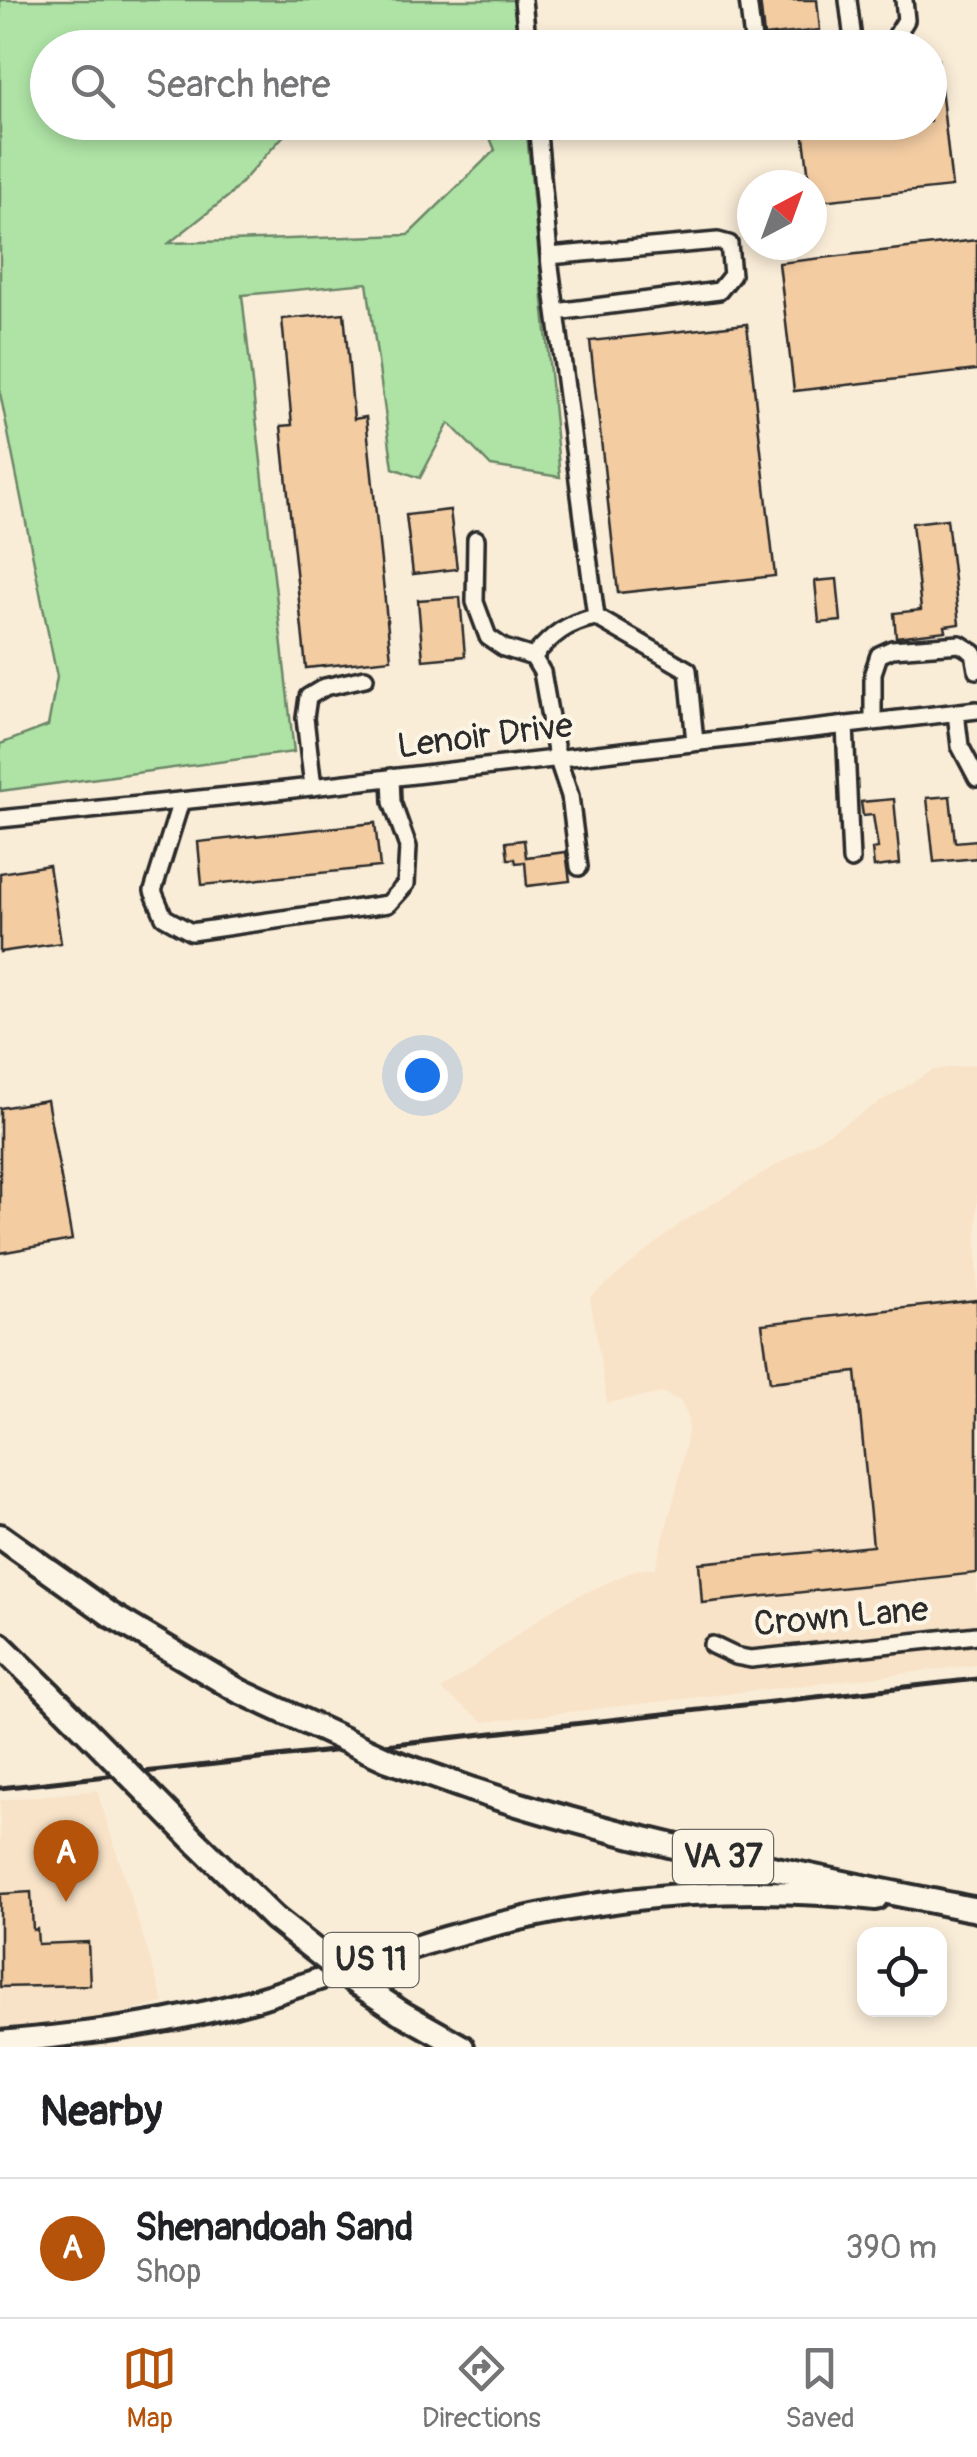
<!DOCTYPE html>
<style>
body{margin:0;font-family:Pangolin,sans-serif;background:#f2f2f2;color:#202124}
.controls{position:absolute;right:30px;bottom:30px;display:grid;overflow:hidden;border-radius:20px;box-shadow:0 5px 15px #0003}
.controls button{width:90px;height:90px;display:grid;place-items:center;padding:0;border:0;border-bottom:2px solid #e0e0e0;background:#fff;color:#202124;font:50px sans-serif}
.compass{position:absolute;left:737px;top:170px;width:90px;height:90px;border-radius:50%;background:#fff;box-shadow:0 5px 15px #0003;rotate:41deg}
.you{position:absolute;left:422px;top:1075px;width:35px;height:35px;margin:-25px;border:8px solid #fff;border-radius:50%;background:#1a73e8;box-shadow:0 0 0 15px #1a73e833}
.badge{display:grid;place-items:center;width:65px;height:65px;border-radius:50%;background:#b45309;color:#fff;font-size:32px;font-weight:700}
.pin{position:absolute;translate:-50% -82px;filter:drop-shadow(0 2px 5px #0008)}
.pin::after{content:'';position:absolute;top:52px;width:35px;height:30px;background:inherit;clip-path:polygon(0 0,100% 0,50% 100%)}
.list{margin:0;padding:0;list-style:none}
h2{display:flex;justify-content:space-between;align-items:center;height:130px;margin:0;padding:0 40px;font-size:42px}
h2 small{font-size:32px;font-weight:400;color:#757577}
.list li{display:grid;grid-template-columns:65px 1fr auto;gap:30px;align-items:center;box-sizing:border-box;height:140px;padding:0 40px;border-top:2px solid #e0e0e0}
.list b{display:block;font-size:38px;white-space:nowrap}
.list p{margin:0;font-size:32px;white-space:nowrap;color:#757577}
.list em{font-size:32px;font-style:normal;color:#757577}
.icon{flex:none;width:55px;height:55px;fill:none;stroke:currentColor;stroke-width:2;stroke-linecap:round;stroke-linejoin:round}
.map{position:relative;flex:none;width:977px;height:2047px;overflow:hidden}
.search{position:absolute;background:#fff;box-shadow:0 5px 15px #0003;left:30px;right:30px;top:30px;height:110px;display:flex;align-items:center;gap:25px;box-sizing:border-box;padding:0 35px;border-radius:55px;color:#757577;font-size:38px}
.sheet{height:270px;background:#fff}
nav{display:flex;justify-content:space-around;align-items:center;box-sizing:border-box;height:140px;border-top:2px solid #e0e0e0;background:#fff;font-size:28px;color:#757577}
nav a{display:grid;justify-items:center;gap:5px}
nav .on{color:#b45309}
.map>svg:first-child{display:block}
.built{fill:#f8e3c8}
.green{fill:#aee3a5;stroke:#6c8768;stroke-width:2.5}
.building{fill:#f3cca2;stroke:#2b2b2b;stroke-width:2.5}
.lines{fill:none;stroke-linecap:round;stroke-linejoin:round}
.minor-casing{stroke:#2b2b2b;stroke-width:22}
.major-casing{stroke:#2b2b2b;stroke-width:28}
.highway-casing{stroke:#2b2b2b;stroke-width:30}
.minor{stroke:#fcf5e5;stroke-width:15}
.major{stroke:#fcf5e5;stroke-width:20}
.highway{stroke:#fcf5e5;stroke-width:22}
.rail{stroke:#2b2b2b;stroke-width:5}
.highway-bridge-casing{stroke:#2b2b2b;stroke-width:30;stroke-linecap:butt}
.highway-bridge{stroke:#fcf5e5;stroke-width:22}
.labels{text-anchor:middle;dominant-baseline:central;stroke-width:8;stroke-linejoin:round;paint-order:stroke}
.shield{fill:#fcf5e5;stroke:#6a6863;stroke-width:2.5}
.shield-label{font-size:32px;font-weight:bold;fill:#2b2b2b}
.street-label{font-size:35px;fill:#2b2b2b;stroke:#fcf5e5}
</style>
<div class="map">
<svg width="977" height="2047" viewBox="0 0 977 2047">
<rect width="100%" height="100%" fill="#faedd8"/>
<filter id="ink" filterUnits="userSpaceOnUse"><feTurbulence type="fractalNoise" baseFrequency=".01" numOctaves="2"/><feDisplacementMap in="SourceGraphic" scale="20" xChannelSelector="R" yChannelSelector="G"/><feConvolveMatrix kernelMatrix="1 2 1 2 8 2 1 2 1" color-interpolation-filters="sRGB"/></filter>
<g filter="url(#ink)">
<!-- built -->
<path class="built" d="M977 1064V1665L484 1722 441 1690 558 1605 635 1570 655 1568 677 1487 688 1432 687 1414 680 1401 663 1393 607 1403 590 1297 682 1222 933 1070Z
M97 1790 164 2003 73 2025 0 2029V1800Z"/>
<!-- green -->
<path class="green" d="M0 0H514L519 47H454L452 43 441 48H48V122L295 123 230 195 169 243 408 235 495 150 484 123H526L560 477 491 466 449 423 420 478 393 468 367 283 242 295 294 752 0 791V744L48 726 57 677 0 393Z"/>
<!-- building -->
<path class="building" d="M760 0H817L820 30 764 36Z
M938 60 952 187 812 202 802 122H930V61Z
M977 240V370L794 391 779 263Z
M344 313 354 419 366 417 391 659 306 668 281 426 292 425 282 319Z
M747 324 775 576 618 593 590 341Z
M450 510 457 569 413 574 406 515Z
M947 519 959 624 945 626 946 631 896 637 894 613 921 610 912 523Z
M837 579 841 621 819 623 815 581Z
M460 597 465 656 423 660 418 600Z
M950 796 955 842 977 840V858L934 862 927 798Z
M894 799 900 864 874 867 872 849 878 848 873 815 863 816 861 802Z
M375 823 380 867 202 885 198 842Z
M524 840 526 857 566 852 570 881 527 886 525 862 516 863 515 859H508L506 842Z
M49 865 61 943 0 952V873Z
M47 1100 72 1240 0 1253V1108Z
M977 1300V1573L702 1603 699 1563 873 1546 856 1372 770 1382 762 1324Z
M31 1892 33 1930 37 1929 38 1944 88 1942 90 1985 0 1987V1894Z"/>
<g class="lines">
<defs>
<path id="minor" d="M523 0 528 48
M748 0 754 48
M848 0 854 48
M889 48 906 20 904 0
M537 122 550 266 596 617 688 670 695 742
M549 256 718 241 729 244 732 275 719 291 556 312
M476 539 475 602 488 637 504 648 533 657 542 672 557 757 570 796 579 867
M533 657C552 635 566 623 596 617
M956 713 960 746 977 778
M873 721V673L879 655 892 649 960 644 974 653 977 670
M845 725 851 860
M313 787 305 718 308 697 325 687 365 678
M181 801 153 891 164 917 191 932 388 904 406 884 408 847 392 802 391 777
M0 819 259 793 977 710
M712 1645 735 1656 751 1659 977 1635"/>
<path id="major" d="M0 2042C89 2034 175 2023 261 1998 334 1976 404 1947 478 1929 608 1895 742 1883 876 1899"/>
<path id="highway" d="M0 1536 111 1615 239 1691
M0 1645 49 1693
M473 1790C637 1844 808 1876 977 1910
M197 1843 274 1918
M400 2012 462 2047"/>
</defs>
<!-- minor casing -->
<use href="#minor" class="minor-casing"/>
<!-- major casing -->
<use href="#major" class="major-casing"/>
<!-- highway casing -->
<use href="#highway" class="highway-casing"/>
<!-- minor -->
<use href="#minor" class="minor"/>
<!-- major -->
<use href="#major" class="major"/>
<!-- highway -->
<use href="#highway" class="highway"/>
<!-- rail -->
<path class="rail" d="M0 1788 977 1679"/>
<defs>
<path id="highway-bridge" d="M239 1691 388 1760 473 1790
M49 1693 197 1843
M274 1918 355 1982 400 2012"/>
</defs>
<!-- highway-bridge casing -->
<use href="#highway-bridge" class="highway-bridge-casing"/>
<!-- highway-bridge -->
<use href="#highway-bridge" class="highway-bridge"/>
</g>
</g>
<g class="labels">
<!-- shield labels -->
<g class="shield">
<rect x="673" y="1830" width="100" height="54" rx="8"/>
<rect x="323.5" y="1933" width="95" height="54" rx="8"/>
</g>
<g class="shield-label">
<text x="723" y="1857">VA 37</text>
<text x="371" y="1960">US 11</text>
</g>
<!-- street labels -->
<g class="street-label">
<text transform="translate(485 736) rotate(-7)">Lenoir Drive</text>
<text transform="translate(841 1617) rotate(-5)">Crown Lane</text>
</g>
</g>
</svg>
<div class="controls">
<button><svg class="icon" aria-label="locate" viewBox="0 0 24 24"><circle cx="12" cy="12" r="6"/><path d="M12 2v4M12 18v4M2 12h4M18 12h4"/></svg></button>
</div>
<svg class="compass" viewBox="-18 -18 36 36"><path d="M0-13l5 13h-10z" fill="#e53935"/><path d="M0 13l5-13h-10z" fill="#757577"/></svg>
<div class="you"></div>
<div class="pin badge" style="left:66px;top:1902px">A</div>
<div class="search"><svg class="icon" aria-label="search" viewBox="0 0 24 24"><circle cx="10" cy="10" r="6"/><path d="M15 15l6 6"/></svg>Search here</div>
</div>
<section class="sheet">
<h2>Nearby<small></small></h2>
<ul class="list">
<li><span class="badge">A</span><div><b>Shenandoah Sand</b><p>Shop</p></div><em>390 m</em></li>
</ul>
</section>
<nav>
<a class="on"><svg class="icon" aria-label="map" viewBox="0 0 24 24"><path d="M3 6l6-2 6 2 6-2v14l-6 2-6-2-6 2zM9 4v14M15 6v14"/></svg>Map</a>
<a><svg class="icon" aria-label="directions" viewBox="0 0 24 24"><path d="M12 3l9 9-9 9-9-9zM9 14v-3h6M13 9l2 2-2 2"/></svg>Directions</a>
<a><svg class="icon" aria-label="saved" viewBox="0 0 24 24"><path d="M7 4h10v16l-5-4-5 4z"/></svg>Saved</a>
</nav>
